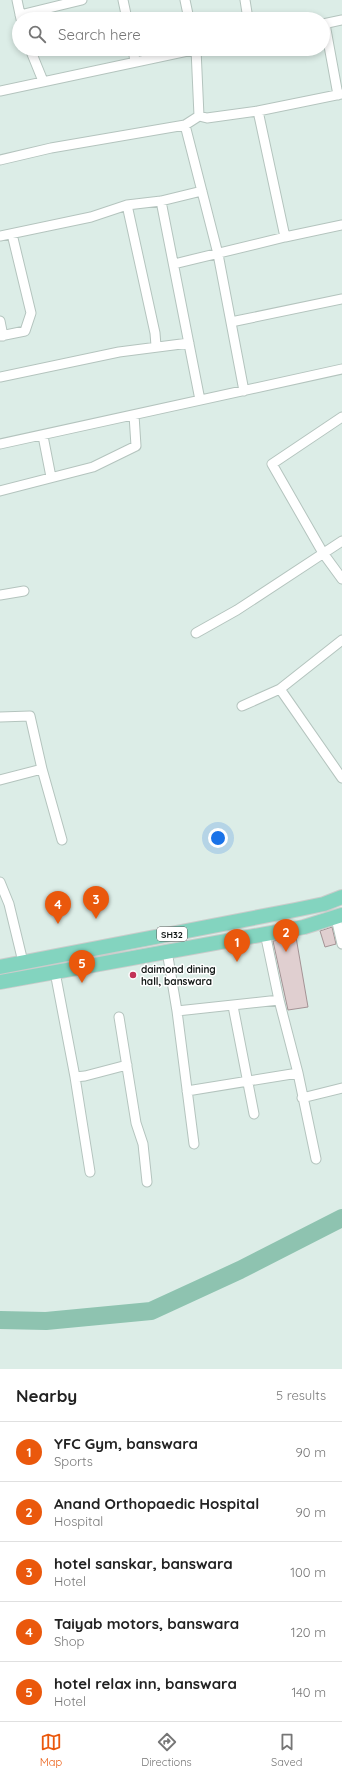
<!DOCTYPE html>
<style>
body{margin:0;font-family:Quicksand,sans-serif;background:#f2f2f2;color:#222}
.you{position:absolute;left:218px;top:838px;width:14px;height:14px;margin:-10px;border:3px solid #fff;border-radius:50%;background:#1a73e8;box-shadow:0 0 0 6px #1a73e833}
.badge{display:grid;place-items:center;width:26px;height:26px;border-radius:50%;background:#ea580c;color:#fff;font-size:13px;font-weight:700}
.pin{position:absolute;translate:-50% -33px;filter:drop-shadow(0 1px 2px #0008)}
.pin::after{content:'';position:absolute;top:21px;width:14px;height:12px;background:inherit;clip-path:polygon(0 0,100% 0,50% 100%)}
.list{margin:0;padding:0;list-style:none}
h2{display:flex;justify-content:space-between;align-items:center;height:52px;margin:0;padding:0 16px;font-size:17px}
h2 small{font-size:13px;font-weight:400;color:#767676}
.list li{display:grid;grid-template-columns:26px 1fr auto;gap:12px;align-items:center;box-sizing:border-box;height:60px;padding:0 16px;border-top:1px solid #e0e0e0}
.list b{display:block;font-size:15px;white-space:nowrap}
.list p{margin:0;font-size:13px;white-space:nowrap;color:#767676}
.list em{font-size:13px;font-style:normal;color:#767676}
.icon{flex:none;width:22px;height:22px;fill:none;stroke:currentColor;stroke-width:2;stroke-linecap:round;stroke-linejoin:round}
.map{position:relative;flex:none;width:342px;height:1369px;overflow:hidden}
.search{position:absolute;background:#fff;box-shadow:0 2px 6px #0003;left:12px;right:12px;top:12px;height:44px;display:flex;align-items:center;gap:10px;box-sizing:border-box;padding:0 14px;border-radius:22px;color:#767676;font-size:15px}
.sheet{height:352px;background:#fff}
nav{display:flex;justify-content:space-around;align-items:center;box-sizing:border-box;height:56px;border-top:1px solid #e0e0e0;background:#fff;font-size:11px;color:#767676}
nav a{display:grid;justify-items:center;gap:2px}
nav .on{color:#ea580c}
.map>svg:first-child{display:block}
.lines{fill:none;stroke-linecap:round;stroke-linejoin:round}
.river{stroke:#8ec3b0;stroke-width:18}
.building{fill:#e0cfd0;stroke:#a49395}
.minor-casing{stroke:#b4c4be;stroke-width:11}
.primary-casing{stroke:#cacccb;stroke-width:16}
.minor{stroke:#fff;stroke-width:9}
.primary{stroke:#83d4bf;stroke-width:14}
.poi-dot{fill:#c23357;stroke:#fff;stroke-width:1.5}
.labels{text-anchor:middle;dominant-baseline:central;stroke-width:3;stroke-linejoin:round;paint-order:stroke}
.shield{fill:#fff;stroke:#585c5a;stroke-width:1}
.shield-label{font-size:9px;font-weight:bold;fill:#101614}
.poi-label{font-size:10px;font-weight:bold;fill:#101614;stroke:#fff;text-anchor:start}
</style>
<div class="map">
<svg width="342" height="1369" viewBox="0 0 342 1369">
<rect width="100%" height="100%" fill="#dcede7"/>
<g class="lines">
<!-- river -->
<path class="river" d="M0 1320 46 1321 151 1311 240 1270 342 1218"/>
</g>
<!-- building -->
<path class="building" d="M332 927 336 944 325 947 320 931Z
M296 937 308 1007 288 1010 273 941Z"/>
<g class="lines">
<defs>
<path id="minor" d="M17 0 21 19
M123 0 127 19
M185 0 189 19
M245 0 248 19
M20 15 82 0
M323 24 342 20
M325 24 338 95
M30 49 43 81
M133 49 135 62
M0 91 197 49
M258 111 285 237
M199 116 207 118 258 111 342 94
M185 125 218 254 244 391
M0 160 51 148 185 125 199 116 196 49
M161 201 200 400
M127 205 155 333 156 346
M0 236 91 217 127 205 161 201 202 191
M174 264 285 237 342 225
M0 321 3 336
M231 322 342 299
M0 336 25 331 31 313 12 234
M0 377 119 352 189 343
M342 417 272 464 323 553 342 579
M43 436 51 477
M0 444 342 369
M0 491 93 467 136 446 134 415
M0 595 24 591
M196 633 237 610 342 541
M280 689 342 778
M242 706 280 689 342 640
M0 717 30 716 42 769 62 840
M0 780 42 769
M0 882 9 904 23 962
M336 918 342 944
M265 933 279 1000 298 1073 316 1159
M167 951 177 1011 194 1144
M55 972 75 1077 90 1172
M233 1006 254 1114
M177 1011 279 1000
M119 1017 136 1123 143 1144 147 1182
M75 1077 85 1076 127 1065
M187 1091 298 1073
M302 1098 342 1088"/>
<path id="primary" d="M0 967 295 910 324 904 342 897
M0 982 304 927 342 915"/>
</defs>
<!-- minor casing -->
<use href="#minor" class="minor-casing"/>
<!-- primary casing -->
<use href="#primary" class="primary-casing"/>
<!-- minor -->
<use href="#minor" class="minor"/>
<!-- primary -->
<use href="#primary" class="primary"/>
</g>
<!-- markers -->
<circle class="poi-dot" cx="133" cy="975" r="4"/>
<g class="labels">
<!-- shield labels -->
<rect class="shield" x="157" y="927" width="30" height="14" rx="3"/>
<g class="shield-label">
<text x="172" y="934">SH32</text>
</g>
<!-- poi labels -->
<g class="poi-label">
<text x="141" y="969">daimond dining<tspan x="141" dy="12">hall, banswara</tspan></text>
</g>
</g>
</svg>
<div class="you"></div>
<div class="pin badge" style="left:237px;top:962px">1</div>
<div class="pin badge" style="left:286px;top:952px">2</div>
<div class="pin badge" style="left:96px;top:919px">3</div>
<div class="pin badge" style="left:58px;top:924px">4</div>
<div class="pin badge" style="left:82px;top:983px">5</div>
<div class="search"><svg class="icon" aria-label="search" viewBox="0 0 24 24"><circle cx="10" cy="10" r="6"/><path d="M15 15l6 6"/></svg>Search here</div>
</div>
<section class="sheet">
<h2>Nearby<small>5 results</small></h2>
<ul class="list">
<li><span class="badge">1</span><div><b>YFC Gym, banswara</b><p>Sports</p></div><em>90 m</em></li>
<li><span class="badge">2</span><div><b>Anand Orthopaedic Hospital</b><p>Hospital</p></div><em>90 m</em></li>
<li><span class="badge">3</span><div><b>hotel sanskar, banswara</b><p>Hotel</p></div><em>100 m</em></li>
<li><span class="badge">4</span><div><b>Taiyab motors, banswara</b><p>Shop</p></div><em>120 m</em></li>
<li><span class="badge">5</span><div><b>hotel relax inn, banswara</b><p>Hotel</p></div><em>140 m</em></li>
</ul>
</section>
<nav>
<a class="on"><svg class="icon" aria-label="map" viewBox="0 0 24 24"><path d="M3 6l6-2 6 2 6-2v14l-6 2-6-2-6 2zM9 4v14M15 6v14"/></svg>Map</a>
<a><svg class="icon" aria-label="directions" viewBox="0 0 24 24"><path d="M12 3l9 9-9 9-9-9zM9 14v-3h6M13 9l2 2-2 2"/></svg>Directions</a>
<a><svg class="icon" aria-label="saved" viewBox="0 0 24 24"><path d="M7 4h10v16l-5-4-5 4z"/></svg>Saved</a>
</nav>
